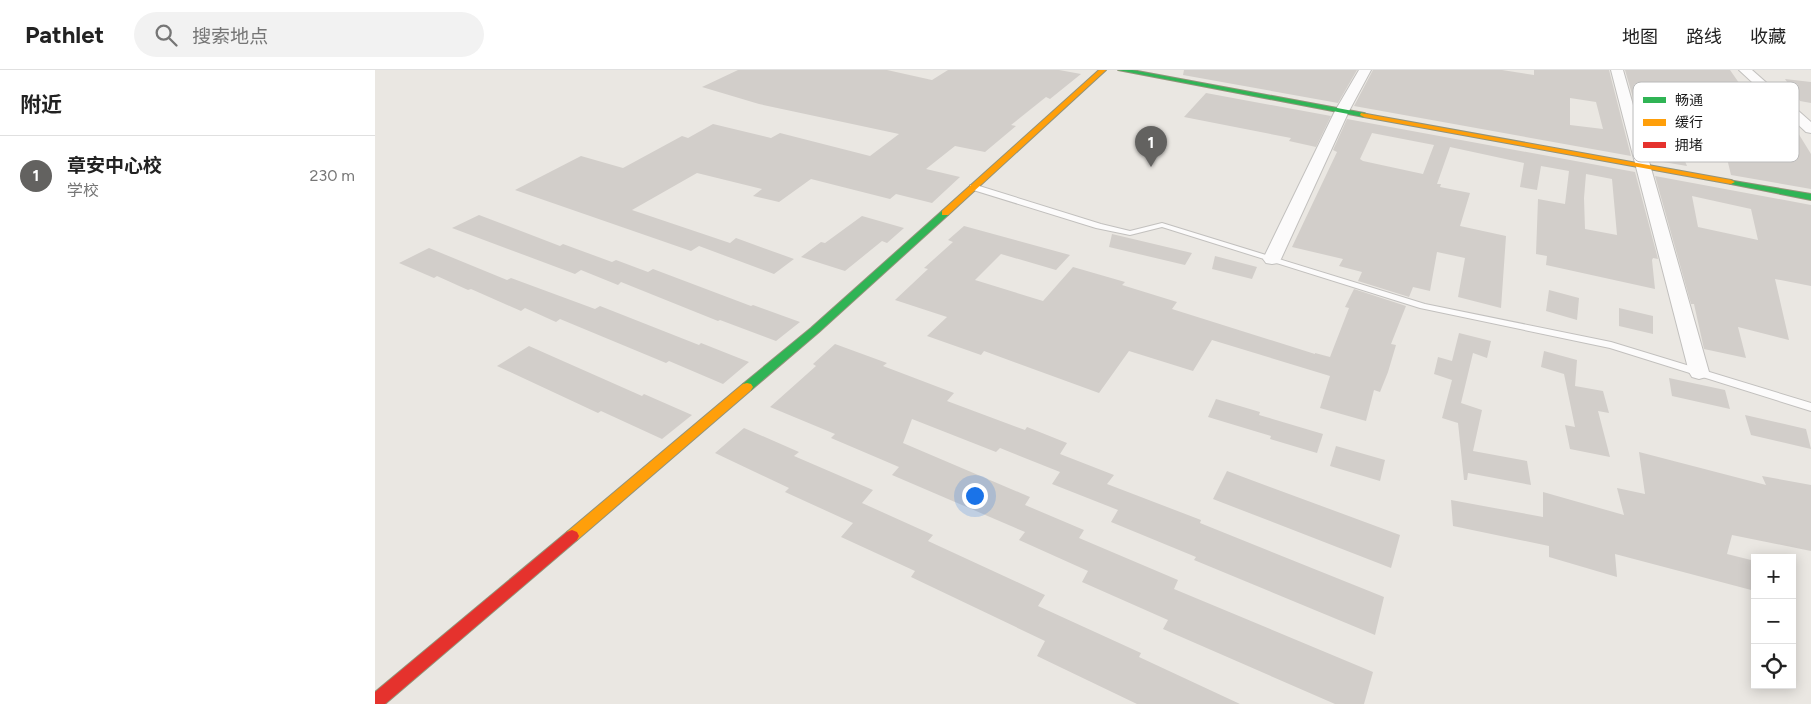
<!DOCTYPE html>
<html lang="zh">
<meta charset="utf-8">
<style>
body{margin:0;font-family:Figtree,"Noto Sans SC",sans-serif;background:#f2f2f2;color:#222}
.controls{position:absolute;right:15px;bottom:15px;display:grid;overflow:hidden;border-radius:0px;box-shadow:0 2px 12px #0003}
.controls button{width:45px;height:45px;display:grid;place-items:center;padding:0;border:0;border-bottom:1px solid #e0e0e0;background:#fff;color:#222;font:25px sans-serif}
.you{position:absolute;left:599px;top:425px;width:18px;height:18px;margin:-12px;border:4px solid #fff;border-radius:50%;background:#1a73e8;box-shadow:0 0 0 8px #1a73e833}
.badge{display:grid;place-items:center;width:32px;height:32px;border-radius:50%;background:#636260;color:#fff;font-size:16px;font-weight:700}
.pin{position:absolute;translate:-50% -41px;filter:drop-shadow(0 1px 2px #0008)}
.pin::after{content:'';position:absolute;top:26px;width:18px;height:15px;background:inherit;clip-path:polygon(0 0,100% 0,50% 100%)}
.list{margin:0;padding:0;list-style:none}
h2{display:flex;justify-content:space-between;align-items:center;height:65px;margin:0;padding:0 20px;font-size:21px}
h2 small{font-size:16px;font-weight:400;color:#767676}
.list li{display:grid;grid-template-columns:32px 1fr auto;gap:15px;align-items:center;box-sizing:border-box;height:80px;padding:0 20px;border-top:1px solid #e0e0e0}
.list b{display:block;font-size:19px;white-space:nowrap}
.list p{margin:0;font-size:16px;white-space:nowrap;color:#767676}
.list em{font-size:16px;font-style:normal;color:#767676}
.icon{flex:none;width:28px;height:28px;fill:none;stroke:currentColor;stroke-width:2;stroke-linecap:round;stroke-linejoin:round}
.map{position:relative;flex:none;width:1436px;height:634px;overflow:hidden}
header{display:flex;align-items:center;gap:30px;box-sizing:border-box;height:70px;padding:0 25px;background:#fff;border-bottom:1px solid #e0e0e0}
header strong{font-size:24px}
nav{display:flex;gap:28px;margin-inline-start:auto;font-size:18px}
.search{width:350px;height:45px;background:#f2f2f2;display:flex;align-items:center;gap:12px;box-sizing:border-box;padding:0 18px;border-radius:28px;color:#767676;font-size:19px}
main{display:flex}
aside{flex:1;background:#fff}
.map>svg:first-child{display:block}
.building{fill:#d2ceca;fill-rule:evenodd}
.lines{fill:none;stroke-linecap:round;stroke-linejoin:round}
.lane-casing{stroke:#c2c0be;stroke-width:2}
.street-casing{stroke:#c2c0be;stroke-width:2}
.fast-casing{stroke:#92937a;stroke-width:2}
.slow-casing{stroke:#92937a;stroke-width:2}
.jam-casing{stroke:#92937a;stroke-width:2}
.lane{fill:#fcfbfb;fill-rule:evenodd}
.street{fill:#fcfbfb;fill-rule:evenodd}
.fast{fill:#30b455;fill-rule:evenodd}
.slow{fill:#ff9f0a;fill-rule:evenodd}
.jam{fill:#e5322d;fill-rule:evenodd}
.key{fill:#fff;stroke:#bababa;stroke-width:1}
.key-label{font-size:14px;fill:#1a1a1a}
</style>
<header>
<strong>Pathlet</strong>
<div class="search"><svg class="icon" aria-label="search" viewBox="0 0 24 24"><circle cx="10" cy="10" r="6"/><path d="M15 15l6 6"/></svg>搜索地点</div>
<nav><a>地图</a><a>路线</a><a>收藏</a></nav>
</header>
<main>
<aside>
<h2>附近<small></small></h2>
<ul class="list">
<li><span class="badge">1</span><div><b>章安中心校</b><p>学校</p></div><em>230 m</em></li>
</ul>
</aside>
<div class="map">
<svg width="1436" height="634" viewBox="0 0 1436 634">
<rect width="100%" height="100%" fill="#eae7e2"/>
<!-- building -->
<path class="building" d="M363 0H512L557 10 573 0H684L706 4 675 29 671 27 636 55 641 56 610 82 580 76 551 99 585 107 557 133 521 124 515 129 436 109 404 132 378 126 387 119 322 103 257 140 355 173 361 168 419 189 399 204 324 176 316 181 140 120 206 86 248 98 307 66 313 68 338 54 396 68 405 63 495 86 524 64 384 34 327 17Z
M809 0H982L963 33 808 5Z
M998 0H1127L1159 5V0H1234L1256 86 979 36ZM1195 28 1221 32 1228 59 1195 55Z
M1250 0H1355L1392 53 1420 58 1436 84V119L1356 105 1350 80 1302 72 1312 96 1276 90Z
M1410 9 1436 12V33L1425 31Z
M831 23 956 46 941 77 914 71 916 68 809 47Z
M972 49 1260 102 1283 189 1278 188 1277 190 1280 219 1171 195 1172 186 1161 184 1163 129 1190 134 1194 101 1166 96 1162 120 1145 117 1149 93 1075 77 1062 114H1066L1065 117 1095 123 1085 156 1131 166 1126 238 1083 227 1090 188 1062 182 1055 221 1038 217 1034 227 983 211 987 202 964 196 968 189 917 177 962 82 958 80ZM997 63 1059 75 1048 104 988 91 985 89ZM1211 104 1237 109 1242 165 1210 159 1209 128Z
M1280 106 1436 135V216L1400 209 1414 270 1363 257 1371 288 1329 279 1319 234H1316ZM1317 126 1376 139 1383 170 1323 157Z
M104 145 185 176 188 174 237 192 241 190 273 202 278 199 376 236 378 235 425 252 401 271 345 250 343 251 246 212 243 215 206 200 200 204 77 158Z
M487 146 529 158 512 173 507 171 470 201 426 187 446 172 450 173Z
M589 156 695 185 681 200 626 184 600 210 668 231 698 197 750 212 747 215 802 232 797 239 940 284V283L955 287 974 238 970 237 979 219 1031 236 1016 274 1021 275 1013 302 1005 322 999 320 991 351 945 338 955 306 837 270 818 301 754 281 724 323 609 281 606 285 552 266 572 247 520 230 553 199 549 198 578 172 573 170Z
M737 164 817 183 810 195 734 177Z
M54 178 132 210 136 208 220 239 225 236 324 275 326 273 374 292 348 314 294 291 291 293 185 249 181 252 150 238 146 241 96 219 93 220 62 206 59 208 24 193Z
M840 186 882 197 877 209 837 199Z
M1174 220 1204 228 1202 250 1171 241Z
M1244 238 1278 246V264L1244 256Z
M1084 263 1116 271 1112 288 1098 283 1086 333 1107 340 1098 381 1152 391 1156 415 1093 403 1092 410H1089L1083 353 1067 348 1077 310 1059 304 1063 287 1077 291Z
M460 274 512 293 508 296 579 323 572 331 650 360 652 357 692 373 685 384 739 405 732 414 826 450 825 453 1009 527 1000 565 819 490 821 487 736 452 743 440 677 414 685 402 625 378 621 382 537 349 528 373 655 427 650 435 709 460 704 468 803 510 799 519 998 602 989 634H960L788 559 793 550 707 512 713 501 644 470 650 462 517 405 524 397 456 368 460 364 395 337 441 296 438 294Z
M154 276 267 326 269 324 317 345 287 369 226 341 223 343 122 296Z
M1169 281 1202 290 1200 316 1228 321 1234 343 1223 341 1235 387 1195 379 1190 355 1200 357 1189 304 1166 297Z
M1294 308 1350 320 1355 339 1297 326Z
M841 329 885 342 884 345 948 364 942 383 895 369 896 366 833 347Z
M1370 345 1431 359 1436 379 1376 365Z
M369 358 424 382 419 386 498 420 487 433 558 465 553 471 670 525 663 536 766 583 764 587 865 634H762L662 586 670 571 536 507 540 501 466 467 478 453 410 422 414 418 340 383Z
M961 376 1010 390 1005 411 955 396Z
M1264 382 1391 415 1387 406 1436 415V481L1357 465 1352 484 1380 491V521L1240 484 1242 507 1174 487V476L1078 456 1076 430 1168 447V422L1249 445 1242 418 1270 424Z
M852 401 1025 465 1016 498 838 429Z"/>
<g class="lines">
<defs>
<path id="lane" d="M595 115H601L726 154 755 161 787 153 1050 234 1236 272 1436 333V341L1235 278 1045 238 787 157 755 165 721 158 595 119Z"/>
<path id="street" d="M984 0H996L974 41 906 189 903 193 897 194 891 193 888 189 960 41Z
M1236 0H1248L1334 302 1331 307 1324 309 1317 307 1314 302Z
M1364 0H1377L1436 52V63L1431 62Z"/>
<path id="fast" d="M743 0H757L989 43 993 45 989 47Z
M1353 110 1436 124V130L1356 114 1352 112Z
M570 140 573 141V145L444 262 376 320H368L366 317 368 314 436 258 567 141Z"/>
<path id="slow" d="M724 0H731L573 145H567V141Z
M986 43 1356 110 1360 112 1356 114 989 47 985 45Z
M372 313 376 314 378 317 376 320 202 470 197 472 192 470 190 466 192 462 368 314Z"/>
<path id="jam" d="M197 460 202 462 204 466 202 470 10 634H0V622L192 462Z"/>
</defs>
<!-- lane casing -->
<use href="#lane" class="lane-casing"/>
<!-- street casing -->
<use href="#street" class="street-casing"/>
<!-- fast casing -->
<use href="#fast" class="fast-casing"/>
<!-- slow casing -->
<use href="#slow" class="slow-casing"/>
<!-- jam casing -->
<use href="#jam" class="jam-casing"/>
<!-- lane -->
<use href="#lane" class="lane"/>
<!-- street -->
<use href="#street" class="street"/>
<!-- fast -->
<use href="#fast" class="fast"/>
<!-- slow -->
<use href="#slow" class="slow"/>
<!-- jam -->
<use href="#jam" class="jam"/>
</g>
<!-- legend -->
<rect x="1258" y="12" width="166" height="80" rx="8" class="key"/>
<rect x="1268" y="27" width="23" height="6" fill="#30b455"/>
<rect x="1268" y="49" width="23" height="7" fill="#ff9f0a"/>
<rect x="1268" y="72" width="23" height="6" fill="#e5322d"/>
<g class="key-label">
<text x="1300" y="35">畅通</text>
<text x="1300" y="57">缓行</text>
<text x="1300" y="80">拥堵</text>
</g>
</svg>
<div class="controls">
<button>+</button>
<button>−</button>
<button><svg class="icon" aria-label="locate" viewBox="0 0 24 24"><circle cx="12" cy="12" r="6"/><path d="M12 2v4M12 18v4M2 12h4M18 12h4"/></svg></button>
</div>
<div class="you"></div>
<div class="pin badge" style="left:776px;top:97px">1</div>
</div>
</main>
